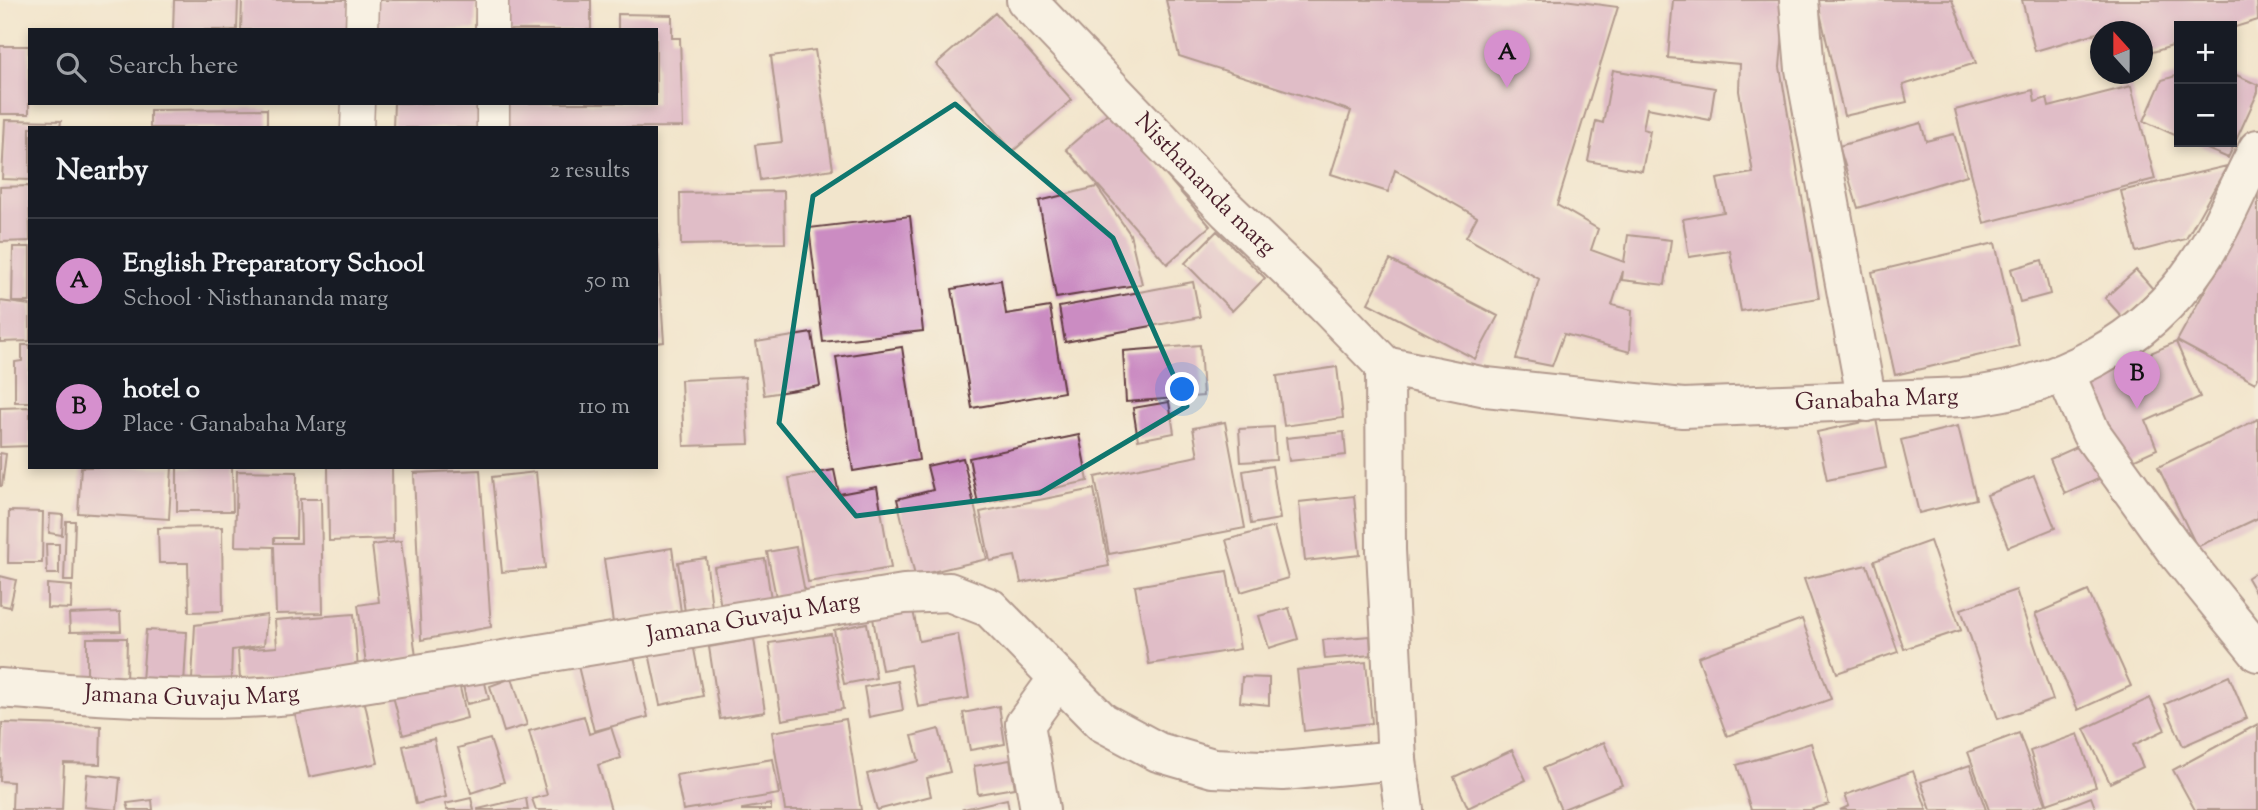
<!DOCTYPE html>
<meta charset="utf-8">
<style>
body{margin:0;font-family:"Sorts Mill Goudy",serif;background:#242831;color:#f1f3f6}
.controls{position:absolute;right:21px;top:21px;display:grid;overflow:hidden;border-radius:0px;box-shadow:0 4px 10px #0003}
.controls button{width:63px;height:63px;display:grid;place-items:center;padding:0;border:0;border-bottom:2px solid #363941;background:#171b24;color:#f1f3f6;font:35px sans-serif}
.compass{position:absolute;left:2090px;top:21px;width:63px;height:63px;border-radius:50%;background:#171b24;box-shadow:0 4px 10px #0003;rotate:339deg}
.you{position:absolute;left:1183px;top:390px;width:24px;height:24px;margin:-18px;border:5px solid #fff;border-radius:50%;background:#1a73e8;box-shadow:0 0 0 10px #1a73e833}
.badge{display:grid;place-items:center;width:46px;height:46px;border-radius:50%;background:#d690ce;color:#111;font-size:23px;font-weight:700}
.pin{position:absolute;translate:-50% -58px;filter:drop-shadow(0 2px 4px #0008)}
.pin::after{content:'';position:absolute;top:37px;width:24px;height:21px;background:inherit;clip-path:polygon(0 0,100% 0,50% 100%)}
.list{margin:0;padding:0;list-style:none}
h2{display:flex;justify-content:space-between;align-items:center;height:91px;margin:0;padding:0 28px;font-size:30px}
h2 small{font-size:23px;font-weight:400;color:#9ea1a6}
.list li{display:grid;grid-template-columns:46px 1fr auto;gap:21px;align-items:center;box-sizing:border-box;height:126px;padding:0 28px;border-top:2px solid #363941}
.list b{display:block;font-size:26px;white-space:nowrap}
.list p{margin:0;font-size:23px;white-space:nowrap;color:#9ea1a6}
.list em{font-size:23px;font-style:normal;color:#9ea1a6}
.icon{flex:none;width:38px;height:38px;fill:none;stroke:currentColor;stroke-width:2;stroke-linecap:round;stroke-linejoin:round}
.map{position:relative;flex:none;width:2258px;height:810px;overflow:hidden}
.search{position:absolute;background:#171b24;box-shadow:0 4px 10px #0003;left:28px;top:28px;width:630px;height:77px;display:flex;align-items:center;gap:18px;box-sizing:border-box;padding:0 24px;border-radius:0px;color:#9ea1a6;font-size:26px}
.panel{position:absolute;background:#171b24;box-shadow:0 4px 10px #0003;left:28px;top:126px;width:630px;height:343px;border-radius:0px}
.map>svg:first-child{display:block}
.building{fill:#cb8cc2}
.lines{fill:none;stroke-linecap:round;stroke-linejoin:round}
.lane-casing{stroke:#633d43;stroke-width:35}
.street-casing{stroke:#633d43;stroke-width:42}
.lane{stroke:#fff;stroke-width:32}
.street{stroke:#fff;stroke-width:38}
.marked{fill:none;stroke:#0f766e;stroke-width:5;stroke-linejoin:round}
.labels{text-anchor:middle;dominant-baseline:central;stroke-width:5;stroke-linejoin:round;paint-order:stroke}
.street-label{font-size:24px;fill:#4a1f2b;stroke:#f7f3e8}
</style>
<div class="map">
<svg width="2258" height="810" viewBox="0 0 2258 810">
<rect width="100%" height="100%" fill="#f7f3e8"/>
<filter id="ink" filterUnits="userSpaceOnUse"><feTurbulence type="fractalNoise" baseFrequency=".0143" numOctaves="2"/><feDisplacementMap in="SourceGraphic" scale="14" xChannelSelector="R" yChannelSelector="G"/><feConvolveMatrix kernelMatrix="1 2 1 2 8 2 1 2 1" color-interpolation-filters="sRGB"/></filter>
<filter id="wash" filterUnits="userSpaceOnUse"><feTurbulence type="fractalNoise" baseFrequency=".00686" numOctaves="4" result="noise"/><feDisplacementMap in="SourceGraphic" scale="28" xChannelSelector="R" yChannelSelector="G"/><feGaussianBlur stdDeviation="1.57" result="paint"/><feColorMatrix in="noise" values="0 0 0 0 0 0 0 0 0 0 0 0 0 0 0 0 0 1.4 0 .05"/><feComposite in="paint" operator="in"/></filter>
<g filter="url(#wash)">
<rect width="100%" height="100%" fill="#f2e5cc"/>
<g id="blocks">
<!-- building -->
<path class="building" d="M174 0H238L237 30H173Z
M242 0H350L349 30H241Z
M375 0H476L475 30H374Z
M505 0H591V30H506Z
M1166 0H1564L1618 7 1557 205 1598 229 1591 250 1624 262 1628 235 1671 240 1665 285 1622 280 1623 271 1612 305 1632 310 1630 352 1564 334 1552 366 1516 359 1539 279 1466 237 1477 217 1395 170 1388 192 1331 174 1351 111 1179 56Z
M1673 0H1786L1780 67 1819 298 1741 311 1730 251 1689 257 1683 219 1724 212 1717 179 1753 173 1739 91 1740 64 1668 58Z
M1817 0H1952L1976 63 1903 85 1907 102 1844 116Z
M2022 0H2257L2258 20 2232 28 2179 26V44L2143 55V32H2100L2035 51Z
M995 13 1072 100 1013 151 936 64Z
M618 14 672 15V38H680L683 127 507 128V103H656V30H618Z
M0 46H29V114H0Z
M815 50 833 169 760 180 755 145 782 142 771 56Z
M1613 70 1715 88 1710 120 1647 108 1643 129 1650 131 1642 171 1588 161 1596 121 1603 123Z
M2232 73 2258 85V92L2228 158 2191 142H2232Z
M2179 75V137L2144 121 2162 80Z
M2131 86 2155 179 1984 223 1955 110 2033 90 2035 102 2047 98 2049 107Z
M394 103H483L482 128H393Z
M267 109V128H150V110Z
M1110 111 1210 226 1167 264 1066 149Z
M5 120 61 121 60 128H30V180L2 179Z
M1921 123 1926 141 1954 134 1967 175 1858 208 1839 146Z
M2227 166 2186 239 2136 252 2121 191Z
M29 186 30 241 0 242V187Z
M1097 187 1130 234 1142 284 1056 298 1039 201Z
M784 191 785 243 681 245 680 193Z
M2258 194V377L2255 383 2177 341Z
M910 216 923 331 823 342 809 228Z
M656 223 664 342 656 343Z
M1217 231 1265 278 1232 311 1185 263Z
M1995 243 2019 346 1895 375 1872 272Z
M13 247H30V302H12Z
M1390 260 1498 316 1475 359 1368 303Z
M2042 260 2050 294 2020 302 2011 269Z
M2136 270 2153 289 2122 317 2105 298Z
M1001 280 1006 314 1050 307 1064 392 972 408 952 289Z
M1193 282 1200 317 1065 342 1059 307Z
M0 301 30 305V341L0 342Z
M812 333 820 386 764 395 756 342Z
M2176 342 2200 397 2146 421 2157 449 2124 464 2088 380Z
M22 345H30V402H15V362L22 361Z
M1200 345 1203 396 1126 402 1123 351Z
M902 347 919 460 853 471 836 357Z
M1337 367 1343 418 1284 426 1277 376Z
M745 377 749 444 684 446 681 380Z
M1169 402 1174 433 1138 440 1133 408Z
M30 407V446L0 447V408Z
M1876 419 1886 468 1827 480 1817 432Z
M2258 419V518L2197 547 2158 467Z
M1225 422 1245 528 1109 554 1095 477 1198 456 1193 428Z
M1958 426 1976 499 1919 513 1901 440Z
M1274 427 1276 460 1241 462 1239 429Z
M1344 432 1346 455 1289 461 1286 438Z
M1079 435 1088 481 978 504 969 458Z
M2088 442 2103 477 2065 494 2050 459Z
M0 453 6 454 2 486H0Z
M963 458 987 559 915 576 897 499 933 490 927 466Z
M1272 466 1280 519 1251 524 1243 471Z
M81 467H172L169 519 78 513Z
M177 467H232L233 511H177Z
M328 467H392L393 539 329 541Z
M480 470 491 627 421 640 414 473Z
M834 470 839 494 877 487 891 568 808 582 789 478Z
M237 471 297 472 296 538H274V543H301L300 499H321L323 613 276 614 274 547 235 546Z
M536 472 545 568 502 572 492 477Z
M2034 476 2055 528 2008 547 1987 495Z
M1094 489 1109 566 1021 583 1015 556 990 561 980 512Z
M1354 496 1360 555 1305 561 1299 502Z
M9 511 43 512 42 563H8Z
M50 514 63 515 62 535 49 533Z
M66 521H75L73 581H64Z
M222 527 223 611 189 612 188 563H159L158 528Z
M1274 527 1288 578 1241 592 1226 540Z
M401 541 416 657 366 665 358 605 379 602 372 545Z
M1930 541 1961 630 1904 649 1874 561Z
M46 544H59V574H47Z
M796 547 805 592 776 597 767 552Z
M672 548 681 612 613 623 604 559Z
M706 558 712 608 685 612 678 562Z
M765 559 771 599 721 607 714 567Z
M1867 565 1898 652 1837 673 1804 579Z
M1227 571 1240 649 1149 664 1135 586Z
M2258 571V597L2247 578Z
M0 576 16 580 10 607 0 605Z
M47 584 72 586 71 609 47 608Z
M2016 590 2053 700 1998 719 1961 609Z
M2088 591 2131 686 2078 710 2035 614Z
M1289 608 1298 639 1269 648 1259 616Z
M913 610 919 641 958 634 969 698 918 707 910 665 882 670 873 618Z
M120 612 121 631 70 632 69 614Z
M354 614 358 670 240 679 238 650 277 647 275 620Z
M267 615 264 645 232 650 231 682 192 679 195 625Z
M1802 619 1831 699 1727 736 1698 657Z
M867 623 876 678 844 684 834 630Z
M146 630 187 632 184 684 142 681Z
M831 634 843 709 782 720 769 643Z
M1370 636 1371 655 1325 659 1323 640Z
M87 638H127L126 684H87Z
M754 639 765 712 720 719 709 647Z
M693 644 703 696 660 705 649 653Z
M632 648 648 717 594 731 577 662Z
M1366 662 1372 723 1304 731 1297 670Z
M2229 676 2247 718 2183 746 2165 704Z
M1242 677 1269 678V705L1240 702Z
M512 678 527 725 504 732 490 686Z
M458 679 467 718 403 735 393 696Z
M484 679 489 699 467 704 463 685Z
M898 681 903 710 869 717 864 687Z
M2150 698 2165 730 2133 745 2143 767 2110 783 2084 729Z
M364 699 378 763 309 777 295 713Z
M999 706 1005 744 970 750 963 713Z
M584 716 589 734 611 727 621 758 598 765 611 810H536L532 799 547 795 529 731Z
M846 719 861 810H785L772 732Z
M2 723 101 726 100 764 64 763 62 810H12L13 782 0 781Z
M2258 724V810H2195L2173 770Z
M939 729 950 772 927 778 931 796 877 810 867 774 919 761 912 736Z
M2019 733 2045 804 2029 810H1989L1968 752Z
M2078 734 2096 787 2047 804 2030 751Z
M434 739 446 797 416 804 403 746Z
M490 739 504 782 471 793 458 748Z
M1604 742 1622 785 1561 810 1543 768Z
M1811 743 1829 804 1810 810H1751L1737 765Z
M1512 750 1526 780 1468 808 1454 777Z
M773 759 779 794 683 810 676 775Z
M1010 760 1015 788 978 794 974 766Z
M1970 765 1986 810H1931L1921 782Z
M1913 771 1927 810H1840L1849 806 1845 795Z
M87 774 120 778 117 810 84 807Z
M2091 797 2096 810H2058Z
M471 798 474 810H447L445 804Z
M526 798 528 810H478V809Z
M1007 799 1009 810H964L963 809Z
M152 800 153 810H129L127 803Z
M771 804V810H742V809Z"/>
</g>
</g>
<g filter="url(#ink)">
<use href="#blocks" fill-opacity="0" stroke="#633d43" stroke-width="2"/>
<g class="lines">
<defs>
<path id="lane" d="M362 30 363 0
M492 30V0
M493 103V128
M357 128 358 103"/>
<g id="street">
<path id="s1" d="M1026 0 1228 211 1324 303 1385 366"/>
<path d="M1799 0 1805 69 1867 402"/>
<path id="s2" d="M1385 366 1486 387 1683 408 1963 397C2056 389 2145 343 2198 264 2222 229 2238 187 2258 149"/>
<path d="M1385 366 1386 550 1397 760"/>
<path d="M2065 373 2091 433 2173 547 2258 652"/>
<path id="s3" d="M0 688C97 695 192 704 290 695L904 594 949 592 990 608 1102 722 1158 752 1213 768 1283 771 1397 760 1404 810"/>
<path d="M1040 810 1025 724 1057 680"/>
</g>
</defs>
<!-- lane casing -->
<use href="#lane" class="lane-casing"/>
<!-- street casing -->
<use href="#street" class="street-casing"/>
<!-- lane -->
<use href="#lane" class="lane"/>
<!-- street -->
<use href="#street" class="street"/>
</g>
</g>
<!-- marked area -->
<path d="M0 0H2258V810H0ZM955 104 1113 238 1187 406 1040 493 856 516 779 423 813 196Z" fill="#f2e5cc" fill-opacity=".55" fill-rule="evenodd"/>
<path class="marked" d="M955 104 1113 238 1187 406 1040 493 856 516 779 423 813 196Z"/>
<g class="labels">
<!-- street labels -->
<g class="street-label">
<text stroke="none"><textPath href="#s1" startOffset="257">Nisthananda marg</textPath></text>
<text stroke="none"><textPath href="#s2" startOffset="495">Ganabaha Marg</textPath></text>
<text stroke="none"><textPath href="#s3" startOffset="760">Jamana Guvaju Marg</textPath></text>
<text stroke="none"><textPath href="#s3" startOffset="192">Jamana Guvaju Marg</textPath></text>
</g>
</g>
</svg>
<div class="controls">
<button>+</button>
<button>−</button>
</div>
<svg class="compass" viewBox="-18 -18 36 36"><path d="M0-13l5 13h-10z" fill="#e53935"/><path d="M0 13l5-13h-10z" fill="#9ea1a6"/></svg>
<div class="you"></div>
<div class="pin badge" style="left:1507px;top:88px">A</div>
<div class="pin badge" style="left:2137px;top:409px">B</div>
<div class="search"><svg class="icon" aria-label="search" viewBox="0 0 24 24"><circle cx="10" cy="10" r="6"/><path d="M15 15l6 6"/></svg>Search here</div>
<section class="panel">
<h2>Nearby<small>2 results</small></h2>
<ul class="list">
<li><span class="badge">A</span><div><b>English Preparatory School</b><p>School · Nisthananda marg</p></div><em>50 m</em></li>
<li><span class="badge">B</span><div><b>hotel o</b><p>Place · Ganabaha Marg</p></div><em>110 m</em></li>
</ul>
</section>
</div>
